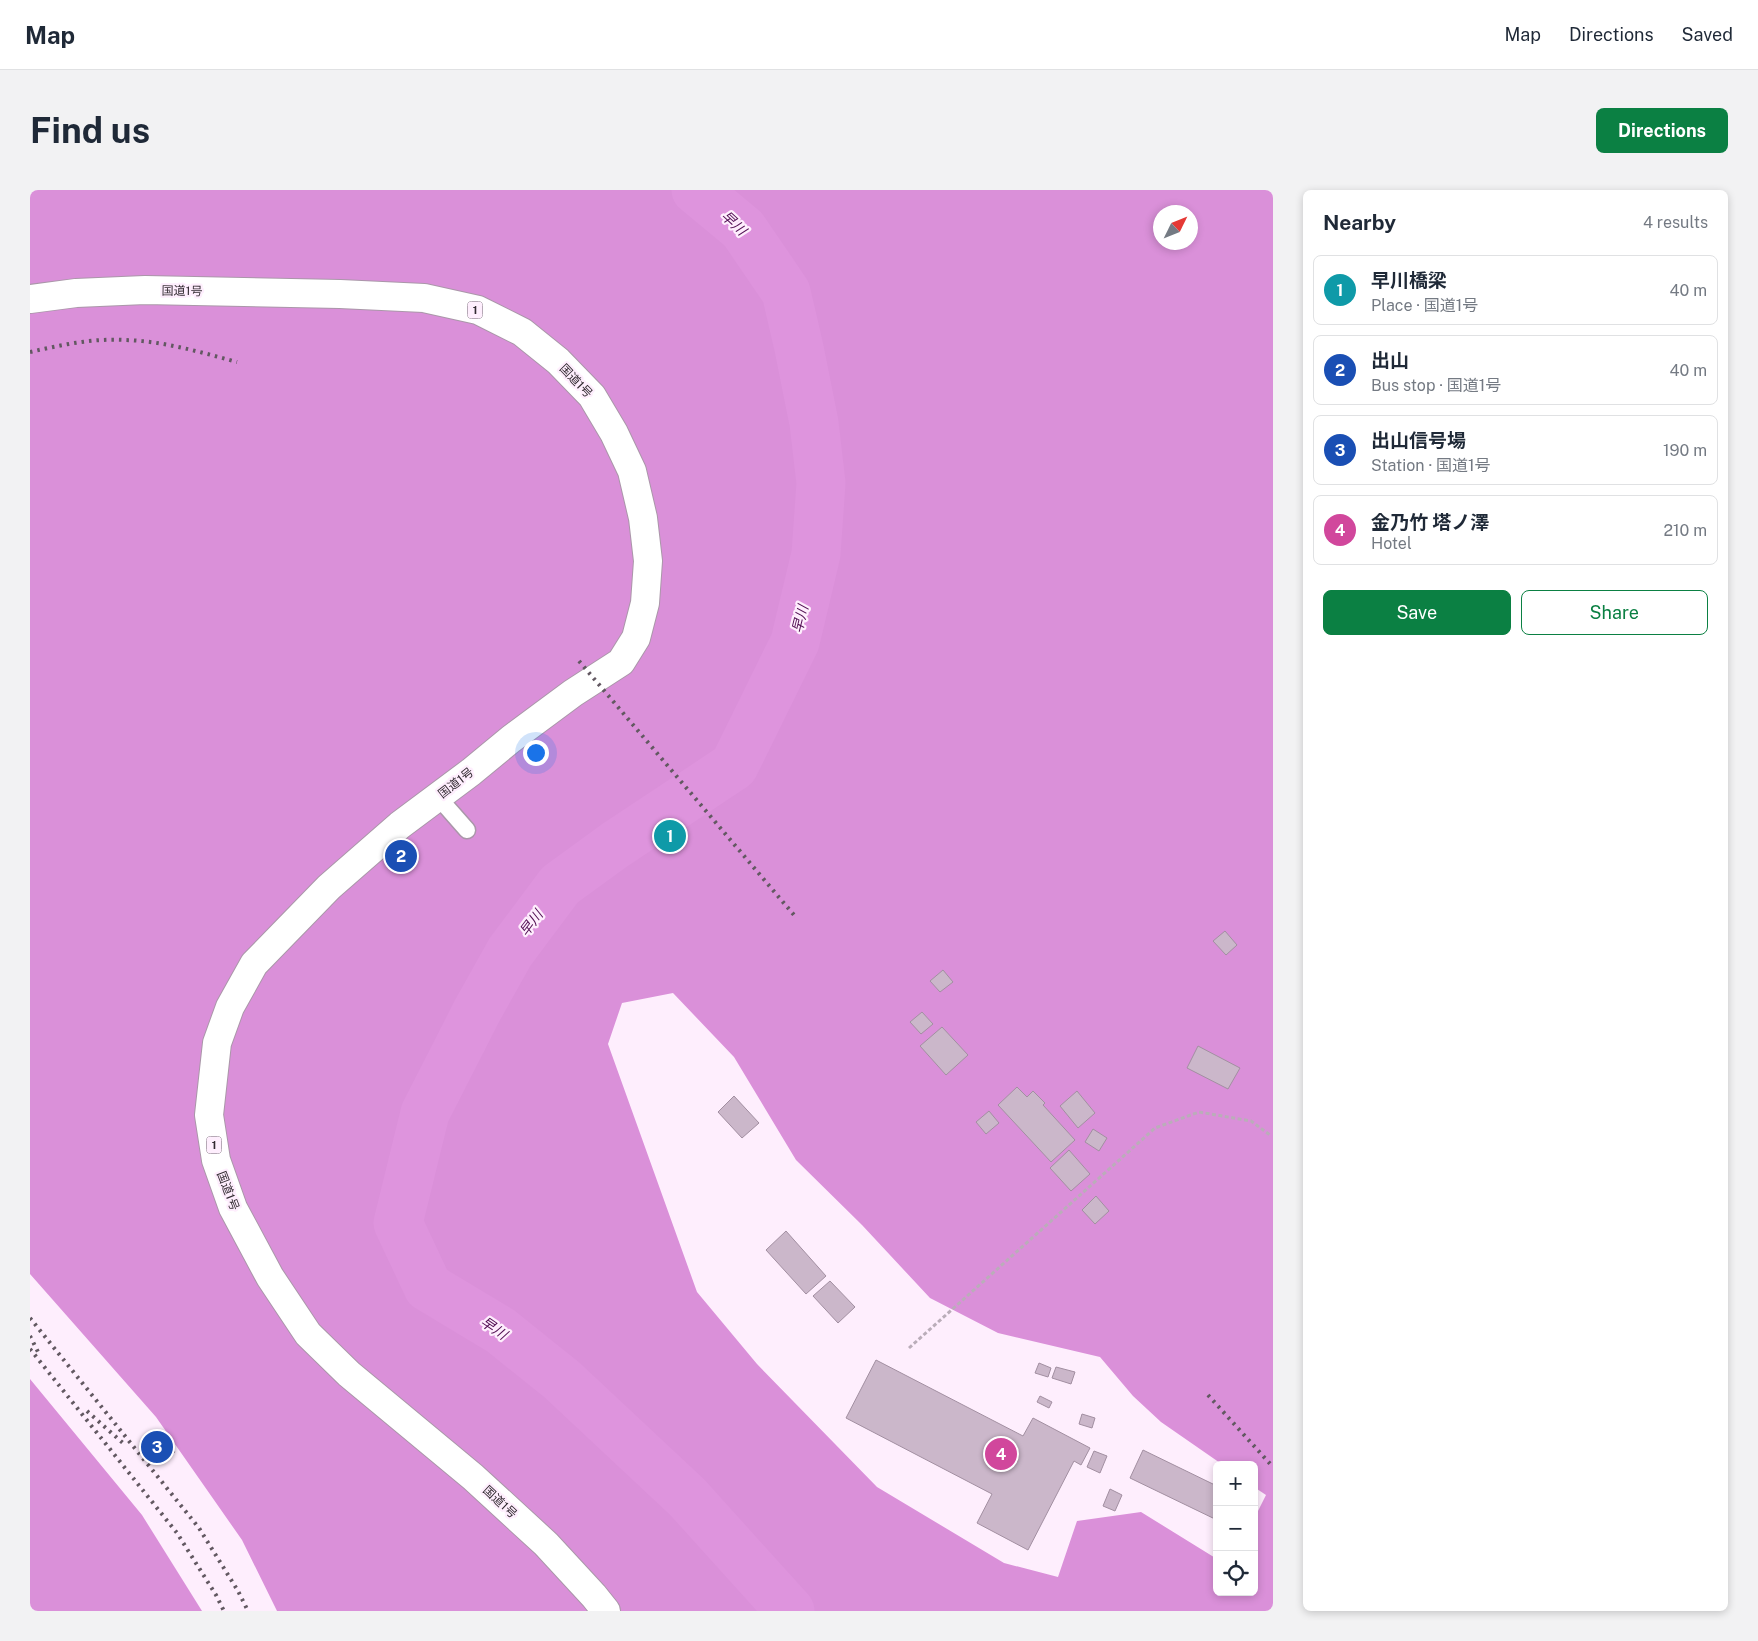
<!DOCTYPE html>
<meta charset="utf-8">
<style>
body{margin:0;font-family:"Public Sans","Noto Sans JP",sans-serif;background:#f2f2f3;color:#1f2937}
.controls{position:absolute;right:15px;bottom:15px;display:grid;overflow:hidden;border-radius:8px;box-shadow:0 2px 8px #0003}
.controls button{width:45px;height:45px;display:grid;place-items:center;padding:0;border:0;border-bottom:1px solid #e0e1e3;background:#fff;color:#1f2937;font:25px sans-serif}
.compass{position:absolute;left:1123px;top:15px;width:45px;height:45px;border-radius:50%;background:#fff;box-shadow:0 2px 8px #0003;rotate:47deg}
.you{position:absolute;left:505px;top:562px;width:18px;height:18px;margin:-12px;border:4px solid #fff;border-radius:50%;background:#1a73e8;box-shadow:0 0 0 8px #1a73e833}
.badge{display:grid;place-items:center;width:32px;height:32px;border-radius:50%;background:#0b8043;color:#fff;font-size:16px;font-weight:700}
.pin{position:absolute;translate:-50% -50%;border:2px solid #fff;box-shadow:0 1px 5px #0006}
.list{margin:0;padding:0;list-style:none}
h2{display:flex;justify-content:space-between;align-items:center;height:65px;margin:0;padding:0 20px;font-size:21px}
h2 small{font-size:16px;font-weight:400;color:#747a83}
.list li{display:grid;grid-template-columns:32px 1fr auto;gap:15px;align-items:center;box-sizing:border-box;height:70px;margin:0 10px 10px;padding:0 10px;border:1px solid #e0e1e3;border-radius:8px}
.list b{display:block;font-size:19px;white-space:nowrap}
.list p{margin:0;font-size:16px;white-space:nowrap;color:#747a83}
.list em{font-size:16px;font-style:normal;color:#747a83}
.actions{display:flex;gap:10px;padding:15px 20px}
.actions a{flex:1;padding:11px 0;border:1px solid #0b8043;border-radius:8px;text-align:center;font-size:18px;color:#0b8043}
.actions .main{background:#0b8043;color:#fff}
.icon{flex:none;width:28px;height:28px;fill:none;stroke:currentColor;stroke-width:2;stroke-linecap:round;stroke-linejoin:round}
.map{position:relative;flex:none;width:1243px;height:1421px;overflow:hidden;border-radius:8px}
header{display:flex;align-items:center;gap:30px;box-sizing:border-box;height:70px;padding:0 25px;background:#fff;border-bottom:1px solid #e0e1e3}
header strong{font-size:24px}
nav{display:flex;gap:28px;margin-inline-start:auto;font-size:18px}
.intro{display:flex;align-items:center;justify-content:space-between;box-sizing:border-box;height:120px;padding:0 30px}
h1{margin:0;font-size:35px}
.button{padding:12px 22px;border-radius:8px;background:#0b8043;color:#fff;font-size:18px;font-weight:700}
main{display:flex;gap:30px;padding:0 30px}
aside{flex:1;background:#fff;border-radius:8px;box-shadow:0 2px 8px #0003}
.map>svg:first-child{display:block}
.forest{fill:#da90d9;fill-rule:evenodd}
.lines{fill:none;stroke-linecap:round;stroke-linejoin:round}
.river{stroke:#de94dd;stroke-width:49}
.building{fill:#cbb7ca;stroke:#a28fa1}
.service-casing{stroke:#aa97a9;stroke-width:19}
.trunk-casing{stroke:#aa97a9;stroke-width:30}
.path{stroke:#baadb9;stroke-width:3;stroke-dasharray:4 2.5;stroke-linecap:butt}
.service{stroke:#fff;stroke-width:16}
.trunk{stroke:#fff;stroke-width:28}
.rail{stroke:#625861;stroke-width:4;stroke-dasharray:2.5 5;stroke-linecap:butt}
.labels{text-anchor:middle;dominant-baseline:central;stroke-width:4.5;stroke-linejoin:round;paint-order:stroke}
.shield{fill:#feeefd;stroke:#6f656e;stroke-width:1}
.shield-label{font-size:11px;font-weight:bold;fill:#322a31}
.street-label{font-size:12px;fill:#322a31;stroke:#feeefd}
.water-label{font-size:14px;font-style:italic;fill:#500d51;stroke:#feeefd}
</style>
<header>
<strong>Map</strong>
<nav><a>Map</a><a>Directions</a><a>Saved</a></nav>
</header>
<div class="intro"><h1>Find us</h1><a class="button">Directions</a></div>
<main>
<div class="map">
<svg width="1243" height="1421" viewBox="0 0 1243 1421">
<rect width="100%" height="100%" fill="#feeefd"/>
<!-- forest -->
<path class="forest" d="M0 0H1243V1421H247L212 1350 126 1227 0 1084ZM1130 22H1160V52H1130ZM643 803 704 867 766 970 832 1035 900 1108 968 1143 1070 1167 1103 1206 1131 1232 1193 1275H1224V1297L1236 1305 1224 1329V1402H1187V1369L1111 1322 1047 1331 1028 1387 974 1373 847 1297 727 1174 667 1102 578 854 592 813Z
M0 1189 112 1325 172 1421H0Z"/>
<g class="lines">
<!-- river -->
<path class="river" d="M666 0 713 39 756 102 769 158 784 233 791 293 786 364 765 452 704 576 585 655 530 695 480 762 447 821 395 923 368 1033 398 1097 471 1141 532 1190 657 1307 760 1421"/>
</g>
<!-- building -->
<path class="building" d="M1195 741 1207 755 1196 765 1183 751Z
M913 780 923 792 910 802 900 791Z
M892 822 903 834 891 844 880 832Z
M912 837 938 865 916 885 890 856Z
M1168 856 1210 878 1198 899 1157 878Z
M987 897 997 907 1003 901 1015 913 1013 915 1045 950 1021 972 968 915Z
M1047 901 1065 923 1048 938 1030 916Z
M704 906 729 933 712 948 688 922Z
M959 921 969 933 956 944 946 932Z
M1063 939 1077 948 1069 961 1055 952Z
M1039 960 1060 984 1041 1001 1020 978Z
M1066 1006 1079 1021 1065 1034 1052 1020Z
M756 1041 796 1086 776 1104 736 1060Z
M800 1091 825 1117 808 1133 783 1106Z
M846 1170 993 1246 1003 1228 1060 1258 1051 1275 1044 1271 998 1360 947 1333 962 1304 816 1228Z
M1009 1173 1021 1178 1018 1187 1005 1183Z
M1026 1177 1045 1182 1041 1194 1022 1188Z
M1010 1206 1022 1212 1019 1218 1007 1212Z
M1052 1224 1065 1228 1062 1238 1049 1234Z
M129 1242 145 1262 129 1274 114 1254Z
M1113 1260 1187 1296V1330L1100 1288Z
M1064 1261 1077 1266 1070 1283 1057 1277Z
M1080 1299 1092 1305 1085 1321 1073 1316Z"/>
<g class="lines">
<defs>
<path id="service" d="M408 607 437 640"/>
<path id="trunk" d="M0 109 46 103 115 100 310 104 394 108 448 120 492 142 528 171 562 206 584 243 602 281 613 328 618 371 615 413 606 448 591 472 543 503 481 549 441 582 370 635 299 697 224 774 200 817 187 853 179 925 186 970 203 1018 240 1087 278 1144 319 1184 443 1287 516 1354 564 1406 576 1421"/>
</defs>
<!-- service casing -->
<use href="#service" class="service-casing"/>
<!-- trunk casing -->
<use href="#trunk" class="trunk-casing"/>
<!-- path -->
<path class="path" d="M879 1158 1125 938 1169 922 1221 931 1240 945"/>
<!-- service -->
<use href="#service" class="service"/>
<!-- trunk -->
<use href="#trunk" class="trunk"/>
<!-- rail -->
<path class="rail" d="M0 162C31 155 63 148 95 150 133 151 170 162 207 172
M549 471 764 725
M0 1128 169 1338 208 1401 218 1421
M0 1146 9 1164
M0 1159 147 1343 186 1405 194 1421
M1178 1205 1243 1277
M57 1221 94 1254"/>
</g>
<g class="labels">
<!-- shield labels -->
<g class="shield">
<rect x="437.5" y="111.5" width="15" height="17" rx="4"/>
<rect x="176.5" y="946.5" width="15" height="17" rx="4"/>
</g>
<g class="shield-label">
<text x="445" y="120">1</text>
<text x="184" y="955">1</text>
</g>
<!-- street labels -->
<g class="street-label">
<text transform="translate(152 101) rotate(1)">国道1号</text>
<text transform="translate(546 191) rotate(46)">国道1号</text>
<text transform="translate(426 593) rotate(-38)">国道1号</text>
<text transform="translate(198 1001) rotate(69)">国道1号</text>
<text transform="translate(470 1312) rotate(43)">国道1号</text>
</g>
<!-- water labels -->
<g class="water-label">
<text transform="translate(704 33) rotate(43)">早川</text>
<text transform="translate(770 429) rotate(-76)">早川</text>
<text transform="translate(501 733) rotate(-53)">早川</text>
<text transform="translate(464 1138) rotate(34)">早川</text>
</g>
</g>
</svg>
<div class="controls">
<button>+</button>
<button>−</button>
<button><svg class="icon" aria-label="locate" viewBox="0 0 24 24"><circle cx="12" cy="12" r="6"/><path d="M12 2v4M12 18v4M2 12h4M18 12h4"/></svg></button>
</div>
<svg class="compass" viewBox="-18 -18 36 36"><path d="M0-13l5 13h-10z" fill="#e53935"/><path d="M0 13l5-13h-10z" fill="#747a83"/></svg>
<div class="you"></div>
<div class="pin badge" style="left:640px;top:646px;background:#0f9aa8">1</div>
<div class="pin badge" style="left:371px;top:666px;background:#1a4fb4">2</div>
<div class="pin badge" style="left:127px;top:1257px;background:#1a4fb4">3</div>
<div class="pin badge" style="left:971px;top:1264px;background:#d1479c">4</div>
</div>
<aside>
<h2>Nearby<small>4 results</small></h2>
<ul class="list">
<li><span class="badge" style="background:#0f9aa8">1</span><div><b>早川橋梁</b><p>Place · 国道1号</p></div><em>40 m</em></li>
<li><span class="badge" style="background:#1a4fb4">2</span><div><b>出山</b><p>Bus stop · 国道1号</p></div><em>40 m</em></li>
<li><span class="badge" style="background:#1a4fb4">3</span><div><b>出山信号場</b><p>Station · 国道1号</p></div><em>190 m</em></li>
<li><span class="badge" style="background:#d1479c">4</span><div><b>金乃竹 塔ノ澤</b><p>Hotel</p></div><em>210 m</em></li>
</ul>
<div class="actions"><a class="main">Save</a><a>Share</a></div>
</aside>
</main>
